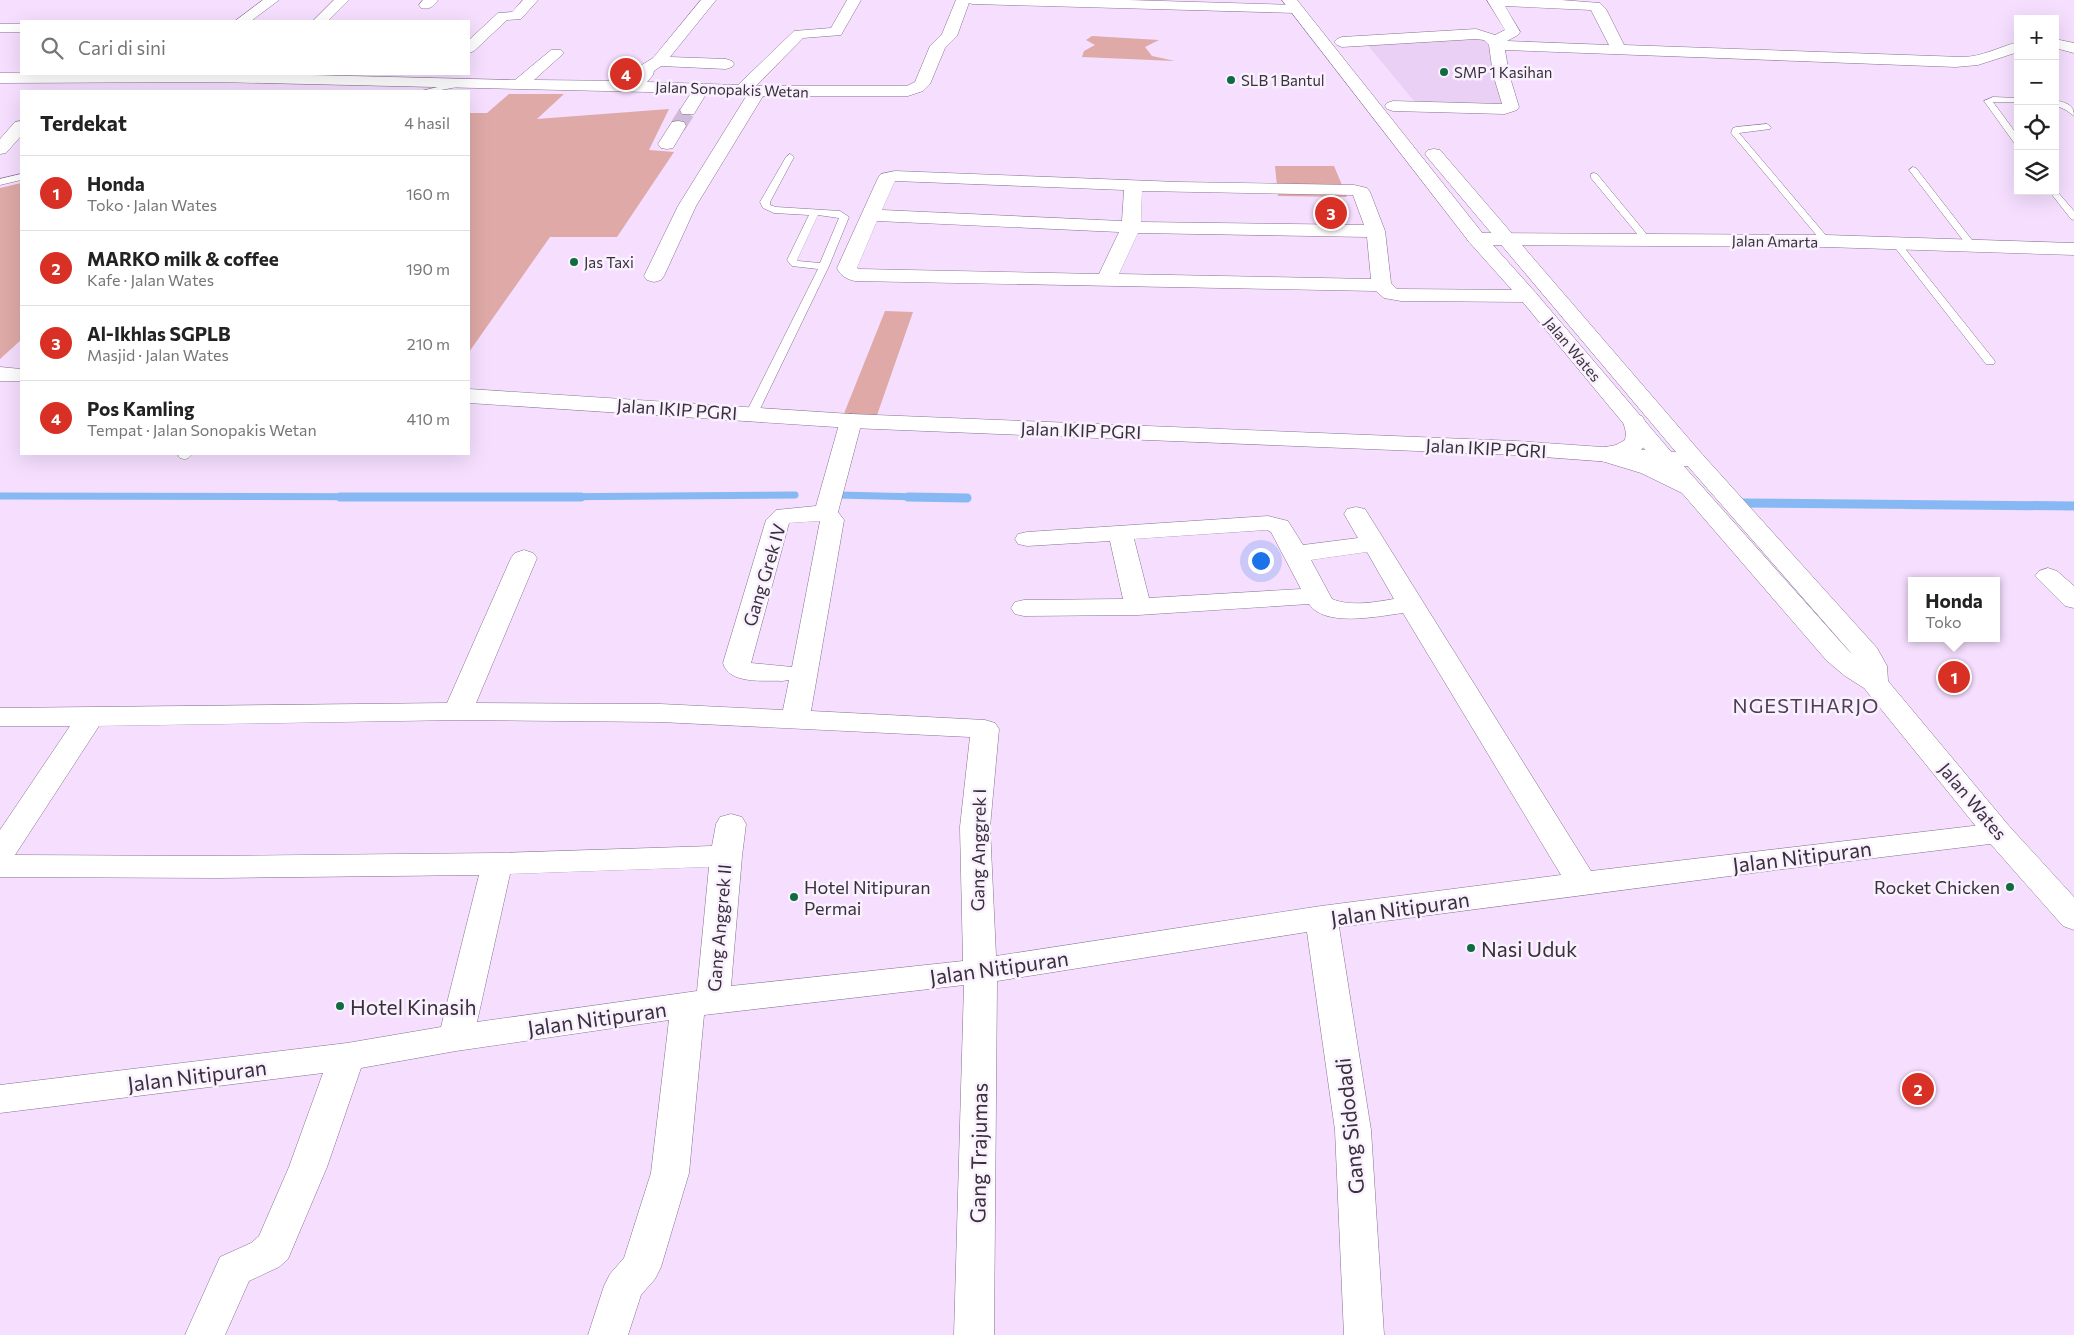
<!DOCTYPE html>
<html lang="id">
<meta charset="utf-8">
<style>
body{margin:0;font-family:Commissioner,sans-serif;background:#f6f6f6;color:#222}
.controls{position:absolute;right:15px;top:15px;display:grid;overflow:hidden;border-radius:0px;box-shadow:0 5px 20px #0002}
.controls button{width:45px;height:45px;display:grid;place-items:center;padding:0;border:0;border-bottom:1px solid #e0e0e0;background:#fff;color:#222;font:25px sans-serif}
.you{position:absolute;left:1260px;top:560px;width:18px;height:18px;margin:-12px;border:4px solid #fff;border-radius:50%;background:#1a73e8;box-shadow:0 0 0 8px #1a73e833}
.badge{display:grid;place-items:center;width:32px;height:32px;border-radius:50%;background:#d93025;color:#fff;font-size:16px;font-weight:700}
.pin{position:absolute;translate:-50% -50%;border:2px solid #fff;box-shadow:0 1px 5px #0006}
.popup{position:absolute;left:1908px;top:577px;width:92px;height:65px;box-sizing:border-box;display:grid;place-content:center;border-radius:0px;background:#fff;filter:drop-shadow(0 1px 4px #0005);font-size:16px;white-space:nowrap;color:#767676}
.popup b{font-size:19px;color:#222}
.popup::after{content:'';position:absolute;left:50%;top:100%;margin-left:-10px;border:10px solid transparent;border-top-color:#fff}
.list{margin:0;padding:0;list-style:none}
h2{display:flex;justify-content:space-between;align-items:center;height:65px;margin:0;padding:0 20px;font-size:21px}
h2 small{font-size:16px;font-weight:400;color:#767676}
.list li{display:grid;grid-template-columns:32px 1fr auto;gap:15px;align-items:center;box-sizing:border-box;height:75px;padding:0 20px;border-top:1px solid #e0e0e0}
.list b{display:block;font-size:19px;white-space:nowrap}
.list p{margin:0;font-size:16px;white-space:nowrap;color:#767676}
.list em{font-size:16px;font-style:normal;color:#767676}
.icon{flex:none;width:28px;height:28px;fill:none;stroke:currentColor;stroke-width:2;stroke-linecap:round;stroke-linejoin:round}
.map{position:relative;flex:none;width:2074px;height:1335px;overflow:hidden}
.search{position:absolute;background:#fff;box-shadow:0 5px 20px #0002;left:20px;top:20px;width:450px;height:55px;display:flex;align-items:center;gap:12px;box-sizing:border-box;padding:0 18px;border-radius:0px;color:#767676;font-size:19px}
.panel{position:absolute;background:#fff;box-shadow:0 5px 20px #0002;left:20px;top:90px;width:450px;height:365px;border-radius:0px}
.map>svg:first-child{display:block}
.built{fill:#ebd0f5}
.green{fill:#dea9a7}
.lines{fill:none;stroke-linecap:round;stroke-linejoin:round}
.stream-far1{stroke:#86b9f3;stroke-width:7}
.stream{stroke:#86b9f3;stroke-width:9}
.street-tunnel{stroke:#cfbbd7;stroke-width:16;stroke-dasharray:16 8;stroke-linecap:butt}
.lane-casing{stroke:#86728e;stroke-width:1}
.street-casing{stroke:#86728e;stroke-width:1}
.secondary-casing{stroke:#86728e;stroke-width:1}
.primary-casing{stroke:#86728e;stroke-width:1}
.highway-casing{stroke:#86728e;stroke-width:1}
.lane{fill:#fff;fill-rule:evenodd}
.street{fill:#fff;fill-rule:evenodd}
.secondary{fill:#fff;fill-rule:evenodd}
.primary{fill:#fff;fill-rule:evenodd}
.highway{fill:#fff;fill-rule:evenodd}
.poi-dot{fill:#106b3f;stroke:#faf1fe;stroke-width:2}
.labels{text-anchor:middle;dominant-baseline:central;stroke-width:5;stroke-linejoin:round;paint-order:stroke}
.far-poi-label{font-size:15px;fill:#39303c;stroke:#faf1fe;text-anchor:start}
.far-street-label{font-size:15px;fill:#39303c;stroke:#faf1fe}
.street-label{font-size:18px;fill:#39303c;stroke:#faf1fe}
.poi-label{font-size:18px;fill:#39303c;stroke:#faf1fe;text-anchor:start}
.quarter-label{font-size:20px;letter-spacing:1px;fill:#4f3c55;stroke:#faf1fe}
.near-street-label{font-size:21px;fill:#39303c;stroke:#faf1fe}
.near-poi-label{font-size:21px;fill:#39303c;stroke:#faf1fe;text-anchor:start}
</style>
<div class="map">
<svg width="2074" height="1335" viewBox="0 0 2074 1335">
<rect width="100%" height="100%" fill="#f5defe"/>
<!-- built -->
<path class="built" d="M1473 35 1489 41 1508 107 1414 101 1366 43Z"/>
<!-- green -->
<path class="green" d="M1092 36 1159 40 1145 47 1152 56 1175 61 1082 57 1084 51 1095 45 1086 40Z
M509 94H564L537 119 669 109 649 150 674 152 617 237H550L469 352V113H487Z
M1275 166H1334L1347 197 1278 196Z
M21 183V340L0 359V188Z
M885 311 913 312 876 418 843 416Z"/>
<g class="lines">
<!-- stream-far1 -->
<path class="stream-far1" d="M838 495 962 498
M0 496 534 497 795 495"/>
<!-- stream -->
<path class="stream" d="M340 497H581
M908 497 967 498
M1741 503 2074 506"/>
<!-- street-tunnel -->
<path class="street-tunnel" d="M678 126 688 110"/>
<defs>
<path id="lane" d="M459 82 463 84 462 86 436 91H421Z
M1993 97 2018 98V102H1993L2018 136V145L2015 144 1984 101Z
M2055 100C2066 103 2074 104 2074 116L2066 110 2055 105Z
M1767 124 1771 127 1770 129 1739 133 1829 239V243H1823L1731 133 1733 128 1736 127Z
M790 154 794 157 770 202V205L776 207 840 211 849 217 829 266 760 409 762 415 756 418 752 417 748 409 818 269 792 266 787 260 809 215 774 213 763 208 760 202 786 157ZM818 215 839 218 820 263 798 261 797 260Z
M1913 167 1916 168 1975 244V248H1969L1909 170Z
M1594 173 1597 174 1649 237V241H1643L1591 178V174Z
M21 174V180L0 185V179Z
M2055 189 2074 211V220L2071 219 2049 191H2055Z
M1896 240 1899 241 1994 360 1995 362 1994 364H1986L1893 245 1891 243Z
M180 454H192C188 459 186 460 180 458L178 456Z"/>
<path id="street" d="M263 0H279L251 21H235Z
M334 0H349L328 21H313Z
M423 0H438C433 7 429 10 421 8L419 5Z
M523 0H538L521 19 507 20 474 51 469 53V40L498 13 512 12Z
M701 0H716L670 57 726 59 732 61 734 64 732 67 726 69 661 66 654 71 653 75 647 82 738 85 794 31 831 28 847 0H861L841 35 803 38 756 86H907L915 82 930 46 942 34 956 0H970L957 36 945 48 930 84 923 91 908 96H763L696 206 664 276 661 280 654 282 647 280 644 276 678 206 747 95 706 94 694 114H682L680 110 691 93 217 82 0 83V73L271 74 515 80 551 50H561L564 53 534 80 629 81 637 74 640 66 653 58Z
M1487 0H1561L1600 3 1606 9 1624 45 1962 57C1982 57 1999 47 2018 42V52L1978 65 1956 67 1505 50 1509 74 1519 107 1517 110 1505 114 1393 111 1387 109 1385 106 1387 103 1393 101 1502 104 1493 74 1489 45 1484 40 1476 39 1342 47 1337 45 1334 42 1337 39 1342 37 1476 29 1495 35 1505 30ZM1505 6 1591 10 1609 45 1507 41 1518 35 1520 32Z
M0 24H21V32H0Z
M2055 39 2074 43V53L2055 48Z
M21 121V136L6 153 0 154V139L15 122Z
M678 121 684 122 686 126 673 148 667 149 661 148 658 144 672 122Z
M895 171 1178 182 1354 185 1367 188 1370 192 1385 231 1391 283 1397 289 1528 290 1535 292 1538 296 1535 300 1528 302 1401 301 1384 298 1376 291 855 281C846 279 841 276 837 268L878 178 881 174ZM895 181 1124 190 1122 221 882 210ZM1142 191 1353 195 1364 225 1141 222ZM877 221 1119 232 1099 274 859 269 857 268ZM1138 233 1367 237 1371 279 1119 274Z
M1477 233 1826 235 2074 243V255L1826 247 1477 245 1470 243 1467 239 1470 235Z
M851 414 859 416 862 421 838 512 844 520 811 711 985 720 995 723 999 729 990 827 996 956 1321 906 1561 875 1403 613C1379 616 1325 628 1309 604L1138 615 1024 616 1015 614 1011 608 1015 602 1024 600 1123 599 1110 541 1027 546 1018 544 1015 539 1018 534 1027 532 1268 516 1288 521 1303 545 1358 538 1344 514 1347 509 1356 507 1365 509 1591 871 1998 823 2009 826 2013 833 2009 840 1998 843 1776 870 1339 927 1371 1130 1384 1335H1344L1335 1130 1307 932 997 981 994 1335H954L964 985 704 1015 689 1173 661 1267 655 1279 641 1295 628 1335H588L604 1286 610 1274 624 1258 651 1173 669 1020 456 1051 361 1068 327 1167 288 1259 279 1267 249 1281 225 1335H185L220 1257 251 1243 259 1236 289 1167 323 1073 0 1113V1085L347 1043 441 1027 479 875 219 878 0 877V830L70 726H0V708L447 703 511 558 515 553 524 550 533 553 537 558 476 703 660 704 783 710 789 680 782 681C765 680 729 685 723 663L766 520 776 510 816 506 840 421 843 416ZM820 521 792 667 751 663 789 523ZM1267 530 1271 532 1301 589 1149 598 1134 539ZM1367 552 1394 599C1375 602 1351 607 1332 599L1311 560ZM460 720 660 722 970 737 960 827 963 961 731 986 742 856 746 824 742 817 731 814 720 817 716 824 712 846 497 853 219 856 15 855 99 726ZM709 867 697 991 477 1022 510 874Z
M2048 568 2057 571 2074 586V608L2065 606 2035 576 2039 571Z"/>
<path id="secondary" d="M966 0H1128L1296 5 1301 6 1303 9 1301 12 1296 13 973 4 968 3Z
M0 367 21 369V381H0Z
M469 389 851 414 1516 441 1702 454 1706 459 1702 464 1694 466H1665L1516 455 851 428 469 403Z"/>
<path id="primary" d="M1282 0H1297L1484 235 1535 292 1673 454 1847 649 1852 654 1686 464 1428 158 1425 154 1428 150 1434 149 1440 150 1702 454 1877 648 1887 666 1888 681 2009 826 2074 897V930L2063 926 1987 840 1864 688 1845 676 1827 661 1657 464 1521 300 1470 243Z"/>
<path id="highway" d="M1634 414 1642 416C1652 431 1650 448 1633 455 1652 460 1692 472 1704 489L1700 494 1692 496 1684 494 1641 473 1595 459 1591 454 1595 449 1616 445 1625 440 1626 433 1623 421 1626 416Z"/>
</defs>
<!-- lane casing -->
<use href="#lane" class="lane-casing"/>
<!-- street casing -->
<use href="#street" class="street-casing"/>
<!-- secondary casing -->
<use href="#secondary" class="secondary-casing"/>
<!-- primary casing -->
<use href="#primary" class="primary-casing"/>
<!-- highway casing -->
<use href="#highway" class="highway-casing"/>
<!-- lane -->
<use href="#lane" class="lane"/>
<!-- street -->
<use href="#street" class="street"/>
<!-- secondary -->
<use href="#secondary" class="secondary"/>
<!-- primary -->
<use href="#primary" class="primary"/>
<!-- highway -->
<use href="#highway" class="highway"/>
</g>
<!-- markers -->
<g class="poi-dot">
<circle cx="1444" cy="72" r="5"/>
<circle cx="1231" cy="80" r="5"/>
<circle cx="574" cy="262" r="5"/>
<circle cx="2010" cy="887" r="5"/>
<circle cx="794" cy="897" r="5"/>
<circle cx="1471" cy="948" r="5"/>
<circle cx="340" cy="1006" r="5"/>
</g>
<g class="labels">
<!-- far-poi labels -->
<g class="far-poi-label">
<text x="1454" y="72">SMP 1 Kasihan</text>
<text x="1241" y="80">SLB 1 Bantul</text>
<text x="584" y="262">Jas Taxi</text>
</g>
<!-- far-street labels -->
<g class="far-street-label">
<text transform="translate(732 89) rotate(2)">Jalan Sonopakis Wetan</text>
<text transform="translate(1775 241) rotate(1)">Jalan Amarta</text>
<text transform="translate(1573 349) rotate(50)">Jalan Wates</text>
</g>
<!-- street labels -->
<g class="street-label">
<text transform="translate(677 409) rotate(4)">Jalan IKIP PGRI</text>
<text transform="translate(1081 430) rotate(2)">Jalan IKIP PGRI</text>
<text transform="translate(1486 448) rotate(3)">Jalan IKIP PGRI</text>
<text transform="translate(764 575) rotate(-73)">Gang Grek IV</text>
<text transform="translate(1973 801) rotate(50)">Jalan Wates</text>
<text transform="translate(978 850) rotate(-89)">Gang Anggrek I</text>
<text transform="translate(719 928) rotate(-85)">Gang Anggrek II</text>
</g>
<!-- poi labels -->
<g class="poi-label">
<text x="804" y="887">Hotel Nitipuran<tspan x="804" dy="21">Permai</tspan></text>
<text x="2000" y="887" text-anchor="end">Rocket Chicken</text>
</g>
<!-- quarter labels -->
<g class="quarter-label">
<text x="1806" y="705">NGESTIHARJO</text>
</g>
<!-- near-street labels -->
<g class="near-street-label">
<text transform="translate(1802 856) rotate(-7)">Jalan Nitipuran</text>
<text transform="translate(1400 908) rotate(-8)">Jalan Nitipuran</text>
<text transform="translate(999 967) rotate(-8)">Jalan Nitipuran</text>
<text transform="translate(597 1018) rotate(-8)">Jalan Nitipuran</text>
<text transform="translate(197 1075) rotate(-7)">Jalan Nitipuran</text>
<text transform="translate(1349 1126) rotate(-96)">Gang Sidodadi</text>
<text transform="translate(978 1153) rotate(-89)">Gang Trajumas</text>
</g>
<!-- near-poi labels -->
<g class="near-poi-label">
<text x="1481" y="948">Nasi Uduk</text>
<text x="350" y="1006">Hotel Kinasih</text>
</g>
</g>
</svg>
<div class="controls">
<button>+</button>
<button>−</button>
<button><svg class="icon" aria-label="locate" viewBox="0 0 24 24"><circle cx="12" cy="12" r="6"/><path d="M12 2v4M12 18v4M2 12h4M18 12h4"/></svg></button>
<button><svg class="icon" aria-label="layers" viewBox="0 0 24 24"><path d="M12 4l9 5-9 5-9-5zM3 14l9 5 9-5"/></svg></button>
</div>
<div class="you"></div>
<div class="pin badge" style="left:1954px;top:677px">1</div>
<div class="popup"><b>Honda</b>Toko</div>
<div class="pin badge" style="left:1918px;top:1089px">2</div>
<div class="pin badge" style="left:1331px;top:213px">3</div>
<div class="pin badge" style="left:626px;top:74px">4</div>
<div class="search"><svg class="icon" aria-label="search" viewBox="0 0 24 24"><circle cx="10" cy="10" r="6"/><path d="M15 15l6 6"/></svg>Cari di sini</div>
<section class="panel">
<h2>Terdekat<small>4 hasil</small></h2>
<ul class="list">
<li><span class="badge">1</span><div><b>Honda</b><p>Toko · Jalan Wates</p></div><em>160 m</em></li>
<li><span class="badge">2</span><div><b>MARKO milk &amp; coffee</b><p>Kafe · Jalan Wates</p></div><em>190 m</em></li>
<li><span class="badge">3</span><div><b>Al-Ikhlas SGPLB</b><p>Masjid · Jalan Wates</p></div><em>210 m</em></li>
<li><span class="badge">4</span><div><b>Pos Kamling</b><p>Tempat · Jalan Sonopakis Wetan</p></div><em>410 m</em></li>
</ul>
</section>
</div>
